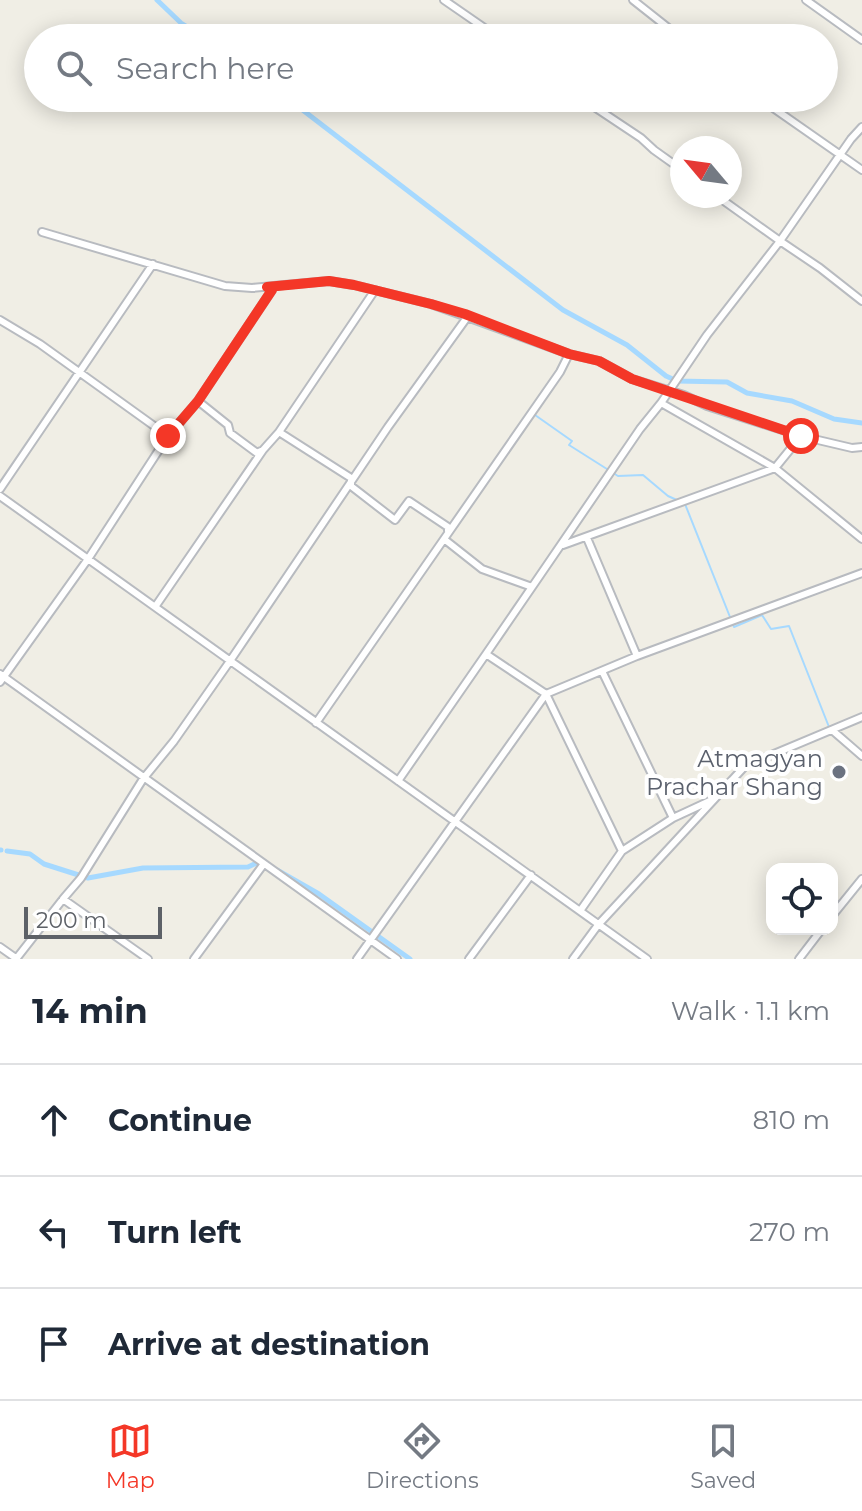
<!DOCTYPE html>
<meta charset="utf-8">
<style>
body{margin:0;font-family:Montserrat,sans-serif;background:#f2f2f3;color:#1f2937}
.controls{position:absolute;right:24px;bottom:24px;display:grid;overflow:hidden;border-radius:16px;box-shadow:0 4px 20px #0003}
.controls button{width:72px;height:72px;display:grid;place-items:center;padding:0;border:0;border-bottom:2px solid #e0e1e3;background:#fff;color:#1f2937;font:40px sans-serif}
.compass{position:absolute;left:670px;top:136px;width:72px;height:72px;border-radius:50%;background:#fff;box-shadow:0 4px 20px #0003;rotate:299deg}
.scale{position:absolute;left:24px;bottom:20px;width:138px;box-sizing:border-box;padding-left:8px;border:4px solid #5d6167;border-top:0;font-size:22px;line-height:28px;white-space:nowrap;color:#5d6167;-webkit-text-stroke:6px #fff;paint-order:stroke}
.stop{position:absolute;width:24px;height:24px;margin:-18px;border:6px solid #f43727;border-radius:50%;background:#fff}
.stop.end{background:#f43727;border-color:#fff;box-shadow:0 2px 8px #0008}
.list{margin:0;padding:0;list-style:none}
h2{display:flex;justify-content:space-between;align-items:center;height:104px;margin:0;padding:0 32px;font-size:34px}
h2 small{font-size:26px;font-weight:400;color:#747a83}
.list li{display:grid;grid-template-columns:52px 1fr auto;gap:24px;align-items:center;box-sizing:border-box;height:112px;padding:0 32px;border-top:2px solid #e0e1e3}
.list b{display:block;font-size:30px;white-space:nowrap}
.list em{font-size:26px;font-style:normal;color:#747a83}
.icon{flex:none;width:44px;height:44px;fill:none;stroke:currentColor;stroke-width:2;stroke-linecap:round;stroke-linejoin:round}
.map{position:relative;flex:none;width:862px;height:959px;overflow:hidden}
.search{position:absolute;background:#fff;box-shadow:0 4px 20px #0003;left:24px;right:24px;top:24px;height:88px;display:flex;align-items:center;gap:20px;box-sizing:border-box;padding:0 28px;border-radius:44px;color:#747a83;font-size:30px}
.sheet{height:440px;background:#fff}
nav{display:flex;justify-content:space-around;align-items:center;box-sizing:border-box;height:112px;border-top:2px solid #e0e1e3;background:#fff;font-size:22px;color:#747a83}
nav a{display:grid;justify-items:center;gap:4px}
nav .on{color:#f43727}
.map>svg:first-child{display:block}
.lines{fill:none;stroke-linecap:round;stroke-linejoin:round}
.stream{stroke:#a6d9ff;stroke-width:2}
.canal{stroke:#a6d9ff;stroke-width:5}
.minor-casing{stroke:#b8bbc0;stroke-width:10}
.minor{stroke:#fff;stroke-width:6}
.route{stroke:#f43727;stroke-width:10}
.worship-dot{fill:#6b7280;stroke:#fff;stroke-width:3}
.labels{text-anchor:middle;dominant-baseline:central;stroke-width:8;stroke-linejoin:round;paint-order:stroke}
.worship-label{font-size:24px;fill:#5b616d;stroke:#fff;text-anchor:end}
</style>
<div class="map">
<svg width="862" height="959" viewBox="0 0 862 959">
<rect width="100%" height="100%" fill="#f0eee5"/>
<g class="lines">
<!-- stream -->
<path class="stream" d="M535 415 572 441 569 445 618 476 643 475 668 496 679 501
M685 504 734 627 762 615 771 629 789 626 829 727"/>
<!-- canal -->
<path class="canal" d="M157 0 181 23 205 38
M287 98 563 310 627 345 666 376 677 381 727 382 747 393 792 401 834 419 862 423
M0 850H1
M7 851 30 854 44 864 88 878 143 868 248 867 261 861
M277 870 319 894 410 959"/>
<defs>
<path id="minor" d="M444 0 499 38
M633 0 681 38
M806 0 862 40
M581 98 641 138 654 150 682 170
M759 98 862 170
M862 127 851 139 780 241 820 268 862 301
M717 196 780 241 707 335 661 403 775 468 862 539
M42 232 225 286 252 288 329 281 354 285 431 304 569 354 599 361 632 379 684 395 707 406 801 436 852 448 862 447
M0 320 40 344 168 436
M569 354 560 372 444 539 482 569 532 587 486 654 546 694 622 851
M198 401 228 425 230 433 257 453 261 451
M279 432 375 290
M0 489 153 264
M0 496 647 959
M587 538 637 656
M563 545 775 468 801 436
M532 587 640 429 661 403
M155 607 263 450 279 432 351 478V486L395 520 409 501 448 527V531
M602 671 673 818
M0 674 397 959
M0 682 88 559 168 436 198 401 272 290 267 287
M316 723 444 539
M832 730 862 756
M398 781 486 654
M63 899 81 878 143 779 174 741 230 661 388 427 468 316
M580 911 622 851 673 818 714 799
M832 916 862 879
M0 947 17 959
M16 959 63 899 148 959
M194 959 263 865
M357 959 546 694 637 656 862 573
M469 959 531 875
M573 959 598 925 745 766 862 717
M799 959 822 929"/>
</defs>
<!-- minor casing -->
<use href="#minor" class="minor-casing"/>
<!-- minor -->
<use href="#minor" class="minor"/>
</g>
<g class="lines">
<!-- route -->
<path class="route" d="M168 436 198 401 272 290 267 287 329 281 354 285 431 304 465 314 569 354 599 361 632 379 801 436"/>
</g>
<!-- markers -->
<circle class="worship-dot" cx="839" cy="772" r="8"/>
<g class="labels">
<!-- worship labels -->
<g class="worship-label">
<text x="823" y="758">Atmagyan<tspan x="823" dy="28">Prachar Shang</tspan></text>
</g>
</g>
</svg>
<div class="controls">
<button><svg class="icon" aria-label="locate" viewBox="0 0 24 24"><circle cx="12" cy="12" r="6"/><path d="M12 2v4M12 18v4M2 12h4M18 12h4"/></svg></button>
</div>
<svg class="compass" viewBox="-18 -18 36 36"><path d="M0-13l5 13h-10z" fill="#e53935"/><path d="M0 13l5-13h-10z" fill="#747a83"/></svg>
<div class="scale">200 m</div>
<div class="stop" style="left:801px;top:436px"></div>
<div class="stop end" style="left:168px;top:436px"></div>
<div class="search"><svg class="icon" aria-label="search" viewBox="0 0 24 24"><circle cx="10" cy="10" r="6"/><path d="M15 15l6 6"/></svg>Search here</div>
</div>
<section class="sheet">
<h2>14 min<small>Walk · 1.1 km</small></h2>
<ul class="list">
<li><svg class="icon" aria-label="ahead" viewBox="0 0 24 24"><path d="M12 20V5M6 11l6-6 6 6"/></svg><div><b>Continue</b></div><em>810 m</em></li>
<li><svg class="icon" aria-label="left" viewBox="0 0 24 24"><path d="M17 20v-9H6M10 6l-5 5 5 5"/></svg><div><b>Turn left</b></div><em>270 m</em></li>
<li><svg class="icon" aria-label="arrive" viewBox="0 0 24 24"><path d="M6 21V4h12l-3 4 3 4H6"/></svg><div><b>Arrive at destination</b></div></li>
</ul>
</section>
<nav>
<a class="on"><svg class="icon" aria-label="map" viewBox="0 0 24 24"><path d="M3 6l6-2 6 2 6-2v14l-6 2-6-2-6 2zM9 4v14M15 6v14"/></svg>Map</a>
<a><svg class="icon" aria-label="directions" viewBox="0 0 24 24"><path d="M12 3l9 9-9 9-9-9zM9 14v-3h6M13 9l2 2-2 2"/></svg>Directions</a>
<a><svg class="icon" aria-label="saved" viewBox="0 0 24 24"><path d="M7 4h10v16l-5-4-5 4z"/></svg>Saved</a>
</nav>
